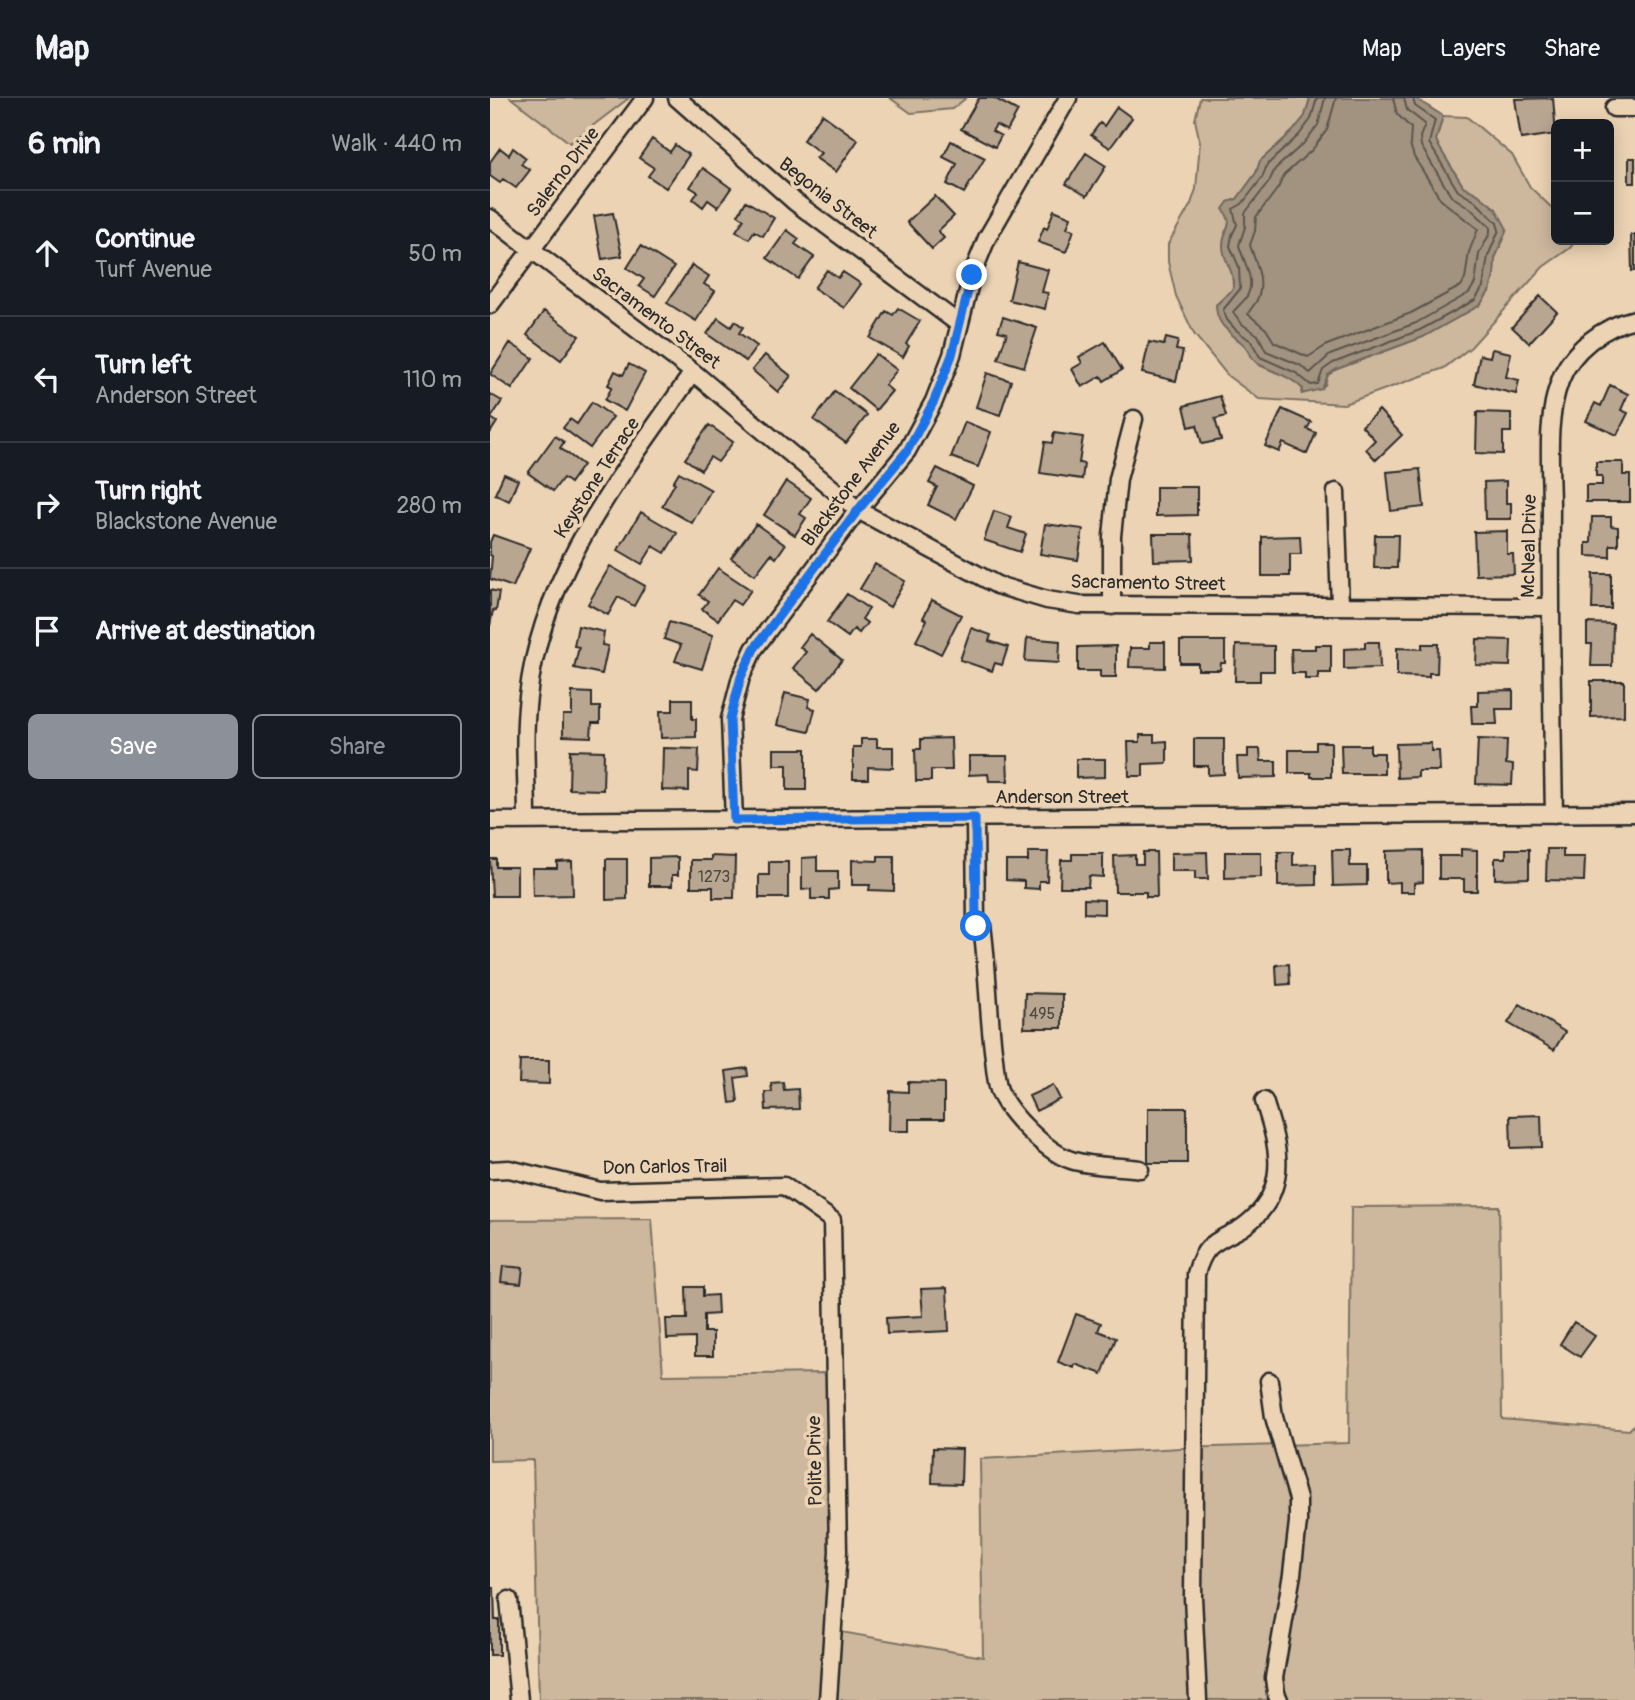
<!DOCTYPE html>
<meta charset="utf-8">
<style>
body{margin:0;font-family:Pangolin,sans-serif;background:#20242c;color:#f1f3f6}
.controls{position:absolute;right:21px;top:21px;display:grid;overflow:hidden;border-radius:10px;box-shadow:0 4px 18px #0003}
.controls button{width:63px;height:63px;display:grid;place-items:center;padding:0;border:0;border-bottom:2px solid #363941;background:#171b24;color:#f1f3f6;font:35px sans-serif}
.stop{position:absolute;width:21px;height:21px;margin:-16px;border:5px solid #1a73e8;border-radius:50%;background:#fff}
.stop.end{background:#1a73e8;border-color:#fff;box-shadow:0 2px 7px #0008}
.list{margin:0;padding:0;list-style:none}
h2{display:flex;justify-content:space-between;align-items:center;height:91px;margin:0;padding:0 28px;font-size:30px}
h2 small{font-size:23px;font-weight:400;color:#9ea1a6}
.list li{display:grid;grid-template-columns:46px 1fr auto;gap:21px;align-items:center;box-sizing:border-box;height:126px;padding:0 28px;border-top:2px solid #363941}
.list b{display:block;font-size:26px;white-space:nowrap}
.list p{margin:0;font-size:23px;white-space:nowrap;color:#9ea1a6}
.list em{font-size:23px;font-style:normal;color:#9ea1a6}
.actions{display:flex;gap:14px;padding:21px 28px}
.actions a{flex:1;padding:16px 0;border:2px solid #8c9099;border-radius:10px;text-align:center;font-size:24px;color:#8c9099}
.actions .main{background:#8c9099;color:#fff}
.icon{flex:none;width:38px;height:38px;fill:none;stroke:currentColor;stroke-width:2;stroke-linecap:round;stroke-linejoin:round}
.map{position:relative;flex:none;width:1145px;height:1602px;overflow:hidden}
header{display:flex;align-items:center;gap:42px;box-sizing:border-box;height:98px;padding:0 35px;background:#171b24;border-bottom:2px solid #363941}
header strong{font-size:33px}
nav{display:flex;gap:38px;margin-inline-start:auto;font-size:24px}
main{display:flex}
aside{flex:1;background:#171b24}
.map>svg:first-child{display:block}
.green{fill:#cdb89e;stroke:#7c7264;stroke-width:2}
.water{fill:#a29380;stroke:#72695e;stroke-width:2}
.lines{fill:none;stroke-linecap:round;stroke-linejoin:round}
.shore{stroke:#5b554d;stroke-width:2}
.building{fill:#b9a691;stroke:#2b2b2b;stroke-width:2}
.minor-casing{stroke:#2b2b2b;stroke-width:21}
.minor{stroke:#ecd3b4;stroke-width:16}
.route{stroke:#1a73e8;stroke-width:9}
.labels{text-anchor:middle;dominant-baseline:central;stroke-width:7;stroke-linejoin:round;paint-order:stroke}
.number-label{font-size:16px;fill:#4e4a44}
.street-label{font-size:19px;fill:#2b2b2b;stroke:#ecd3b4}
</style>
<header>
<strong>Map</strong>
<nav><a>Map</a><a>Layers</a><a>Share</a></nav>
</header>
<main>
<aside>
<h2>6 min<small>Walk · 440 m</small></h2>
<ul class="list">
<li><svg class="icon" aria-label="ahead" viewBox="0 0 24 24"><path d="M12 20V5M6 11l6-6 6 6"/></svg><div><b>Continue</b><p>Turf Avenue</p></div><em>50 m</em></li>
<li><svg class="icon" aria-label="left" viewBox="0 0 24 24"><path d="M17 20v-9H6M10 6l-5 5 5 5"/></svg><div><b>Turn left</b><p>Anderson Street</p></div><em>110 m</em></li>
<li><svg class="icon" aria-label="right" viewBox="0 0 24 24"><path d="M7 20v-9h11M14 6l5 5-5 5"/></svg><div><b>Turn right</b><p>Blackstone Avenue</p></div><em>280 m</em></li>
<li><svg class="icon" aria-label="arrive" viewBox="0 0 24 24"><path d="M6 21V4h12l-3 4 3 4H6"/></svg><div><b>Arrive at destination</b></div></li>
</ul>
<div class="actions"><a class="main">Save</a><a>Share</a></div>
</aside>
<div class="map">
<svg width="1145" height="1602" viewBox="0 0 1145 1602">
<rect width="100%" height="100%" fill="#ecd3b4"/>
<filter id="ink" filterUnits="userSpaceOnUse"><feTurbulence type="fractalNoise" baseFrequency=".0143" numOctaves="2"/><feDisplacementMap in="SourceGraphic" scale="14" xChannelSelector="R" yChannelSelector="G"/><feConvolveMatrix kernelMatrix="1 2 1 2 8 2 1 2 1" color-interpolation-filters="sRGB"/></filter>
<g filter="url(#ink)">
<!-- green -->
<path class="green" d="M21 0H139L80 45Z
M400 0H476L462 11 421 15Z
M710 0H820L815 18 803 33 770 63 766 75 747 101 738 104 740 127 735 134 737 163 742 170 743 191 726 207 741 237 756 247 760 258 771 268 803 281 813 291 812 295 835 287 838 277 847 271 933 239 990 207 1000 192 1004 178 1005 160 1014 141 989 97 973 88 949 49 946 42 953 18 977 19 1022 57 1040 89 1066 114V142H1086L1080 150 1053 169 981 249 954 270 854 306 769 301 738 278 704 236 686 198 678 164V146L701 106 706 91 710 44 705 22Z
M1009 1108 1012 1321 1139 1332 1145 1326V1602H345L351 1528V1534L493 1559 490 1361 691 1350 859 1345 861 1109Z
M162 1121 173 1277 337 1275 341 1453 330 1602H49L43 1362 0 1363V1122Z"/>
<!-- water -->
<path class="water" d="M820 0H925L953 18 946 42 949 49 973 88 989 97 1006 111 1017 131 1005 160 1004 178 1000 192 990 207 933 239 847 271 838 277 832 291 812 296 813 291C800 278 786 275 770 267 761 263 760 252 753 246 740 234 726 227 726 207L743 191C745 171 733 164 733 148 733 130 746 129 733 111L738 104 747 101 766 75 770 63 803 33 815 18Z"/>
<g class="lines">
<!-- shore -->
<path class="shore" d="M827 0 821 21 809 37 777 67 772 80 752 106 743 111 747 127 742 137 740 148 749 169 750 191 733 212 737 222 746 232 761 243 770 259 806 275 821 287 828 286 833 272 843 265 930 232 985 202 993 189 998 158 1009 132 1007 125 985 103 968 93 939 45 945 22 925 8 923 0
M835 0 828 27 814 45 785 71 779 84 755 115V129L749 147C753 164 768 184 755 201 751 206 747 209 743 214L752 226 768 237 776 253 810 267 820 275 840 257 926 225 979 195 985 185 989 156 1000 135V129L980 110 961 98 931 48 930 39 935 26 917 12 914 0
M846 0 837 32 822 52 794 77 788 90 766 119 765 133 760 147C765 164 776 183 767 202 764 208 760 211 758 216L776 231 784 244 818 259 837 247 921 215 971 188 975 181 979 154 988 131 951 102 924 59 920 46 921 30 907 16 903 0"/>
</g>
<!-- building -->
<path class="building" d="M489 0H504L528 13 517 33 506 27 502 33 511 38 505 49 471 31Z
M1063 0 1066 36 1031 41 1025 1Z
M627 9 642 20 620 50 601 37 610 25 614 28Z
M332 16 368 42 346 74 326 60 331 55 313 42Z
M162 41 180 54 185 47 199 57 176 90 158 78 164 70 149 60Z
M461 43 495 60 474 95 457 86 467 66 453 59Z
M10 50 19 57 23 50 36 60 31 66 40 72 26 90 13 81 10 85 0 78V64Z
M596 55 616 68 597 98 576 86Z
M1139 60H1145V85H1139Z
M213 70 241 90 228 109 218 102 213 109 203 101 208 94 200 89Z
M445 98 464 118 448 133 454 140 442 151 417 124Z
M256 103 284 120 273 138 264 133 259 141 246 133 254 121 248 117Z
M564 112 581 119 577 130 584 132 576 154 548 144 554 129 557 131Z
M123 115 132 158 112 161 104 118Z
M297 132 309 141 305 146 324 159 308 181 277 160Z
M1141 137H1145V173H1142Z
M151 148 184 169 165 198 149 188 154 181 137 170Z
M528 164 558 172 552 194 558 195 555 211 519 202Z
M202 167 219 178 214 186 225 193 206 223 177 205Z
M337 172 348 180 353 174 371 186 354 210 324 190Z
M1050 198 1067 214 1039 245 1022 229Z
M408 210 430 223 416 246 419 248 413 259 380 240 396 213 403 217Z
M54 213 89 238 71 262 37 237Z
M513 219 547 230 534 269 508 261 517 235 508 233Z
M228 220 241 229 245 223 253 229 249 235 267 248 256 263 217 236Z
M676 240 688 243 686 252 693 253 686 283 652 275 659 244 674 247Z
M615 244 632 272 614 283 611 278 592 289 582 271 592 265 589 259Z
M20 245 43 260 22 291 0 276Z
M1002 251 1021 255 1016 279 1029 282 1026 296 984 286 990 257 1000 259Z
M386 256 407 272 395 287 402 293 386 312 359 290Z
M275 257 301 278 288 294 262 272Z
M139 266 155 275 135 313 115 302 122 289 118 287 125 273 133 277Z
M497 275 521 283 510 317 486 309Z
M1120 287 1138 296 1131 312 1138 315 1127 337 1096 323 1105 305 1111 308Z
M345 293 377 317 356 345 324 322Z
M0 296 12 303 1 320 7 324 0 335Z
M730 298 736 318 725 321 731 342 712 346 707 327 699 329 694 308Z
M102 304 123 319 100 350 73 330 80 321 87 326Z
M792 311 821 324 817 331 826 335 817 356 793 345 789 354 775 348Z
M889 312 912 337 886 362 876 351 885 342 872 328Z
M987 314 1021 315V334H1013V356L986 355Z
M475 324 501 334 488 369 461 359Z
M219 327 243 344 228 364 220 359 211 372 195 361Z
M564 335 593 339 589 365 594 366 592 381 550 375 555 344 562 345Z
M65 338 74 344 70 350 93 367 80 385 73 380 63 393 38 375Z
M1106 364H1133V377H1140V404H1096V387H1112V378H1106Z
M447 370 483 388 466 421 438 407 447 389 439 385Z
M930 371 934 409 901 413 897 374Z
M189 374 221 392 202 425 172 408 185 385 183 384Z
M14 376 28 382 19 403 5 396Z
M296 383 321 400 310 416 316 420 305 437 274 417Z
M1016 383V405H1021V421H995L994 384Z
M666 389H707V417L666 418Z
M504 413 522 419 518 430 536 436 530 454 494 442Z
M151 414 187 435 175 455 163 448 152 466 128 452Z
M1102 419H1121V428L1128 429V447H1120V459L1096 458V445H1101Z
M266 426 295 447 286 460 281 456 265 477 241 460Z
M555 426 593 431 588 462 550 456Z
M1017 433V456H1023L1024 476 986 477 984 434Z
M663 436H702L703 462 664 463Z
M3 437 40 450 23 489 0 481 2 458 0 457V444Z
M885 437H908L907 470H884Z
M810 438 811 456H800V478H772V439Z
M385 466 415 483 400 509 370 491Z
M120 468 155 488 144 508 128 499 118 517 98 506Z
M228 470 261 492 250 507 242 502 228 522 212 511 218 503 209 497Z
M1103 476H1121V511H1102Z
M0 492 9 494 6 513 3 512 0 528Z
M357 496 379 511 372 521 377 525 369 535 364 531 358 539 337 524Z
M442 502 471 517 451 556 426 543 437 522 433 520Z
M179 524 223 537 212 571 185 563 191 547 174 541Z
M1097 525 1123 526 1122 568H1101L1102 546H1097Z
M88 528 114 534 112 547 118 548 112 576 84 570 89 549 84 548Z
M481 530 501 537 499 543 518 549 512 567 505 565 502 573 470 562Z
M320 536 352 562 329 591 303 570 316 554 310 549Z
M537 540 570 543 569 565 535 563Z
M987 541 1021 542 1020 568 986 567Z
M690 543H735V565H731L730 572H708V565H690Z
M660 544H675V570L639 569 640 550H660Z
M875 544H889L890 570 854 571V551L875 550Z
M932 546H948L947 575H939V579L907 578V550L932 551Z
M746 547 784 548V573H770V583H745Z
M825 547H841V575H828V581H815V575H802L801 551H825Z
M626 548V579H610V573H588V549Z
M1101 583H1134V618L1101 619Z
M1023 592V611H1006L1007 626H982L981 608H988V593Z
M82 594 102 595V609H110V625H102L101 639 73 638V617H82Z
M295 595 320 601 318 609 325 611 319 634 287 627Z
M183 601H202V621H206V639L171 640 170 613H183Z
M650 637H664V644L677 643V665L653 666V678H639L638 644H650Z
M461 640 462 672H441V683H426L425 651H431V641Z
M371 641H387V649H403V670L378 669V681H363V649H371Z
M704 641H734V676L718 677V668H704Z
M988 641 1017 642 1016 666 1023 667 1022 687 986 686Z
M826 644H841V679H821V675H799V652H826Z
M941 645V653H949L950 673H928V679L907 680 906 646Z
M851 647H880V655H894V676H852Z
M173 650 209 651 208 674 199 673V693L172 692Z
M284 651H316V692H297V667H284Z
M758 651H770L771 663H786V679L748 680 747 659H758Z
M80 652 114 653 113 692 79 691Z
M479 658H517L518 683H499L498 676 479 677Z
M586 661H615V679L586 680Z
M971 751 987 752V793H974V781H949V758H971Z
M1016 751H1039V780L1005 781V760H1016Z
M1057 751H1073V759H1095L1094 783 1056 782Z
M842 752H860V768H877V787L843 788Z
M933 752V784L924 785V794H910V784L896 785V753Z
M538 754H558L557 783H549V791L534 790V783L516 782V763H538Z
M653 754H666L667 799H656V794H625L624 758 645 757V766H653Z
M717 754 718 781H705V773H681V755Z
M735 754H771V779L735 780Z
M788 754H803V767L826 766V787L788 788Z
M582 756H613V779L599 778 598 789H570L571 762H582Z
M221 758 245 759 244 800H223V789H201V762H221Z
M388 758H404V793L379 792 380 787H362V762L388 763Z
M188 759V777H182V788H159V760Z
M327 759V773H348V791L339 792V801H321V791L312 792V760Z
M0 761H6V769H27V798H2Z
M116 761H137V801L116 802Z
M82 763 83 797 43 798 42 770H67V764Z
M279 764H298V800H269V777H279Z
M594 801 614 802V816L594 815Z
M799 866 800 886 787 887 786 867Z
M535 895 572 896V930H534Z
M1030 906 1075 934 1064 952 1018 925Z
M30 962H59V986L29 985Z
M257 970 258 978 245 980 248 1004 240 1005 236 973Z
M293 984 294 992 308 991 309 1011 276 1012 275 994H282L281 985Z
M418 984 454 985V1021H419V1033H399L400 993 418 994Z
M563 987 570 1001 546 1013 539 998Z
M658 1010H697V1065H658Z
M1051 1017 1052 1049 1021 1050 1020 1018Z
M13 1168 33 1170 31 1186 11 1184Z
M196 1189H213V1198L227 1197 228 1216 214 1217V1234H223V1258H205V1240L177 1241 176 1221H197Z
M457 1190 459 1233 397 1236 396 1220 433 1218 431 1191Z
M586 1216 611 1225 608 1233 626 1240 612 1276 585 1266 584 1270 568 1264Z
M1084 1224 1105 1238 1090 1259 1070 1246Z
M443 1350 472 1351 471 1386 442 1385Z
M0 1490H4L5 1522H9V1557H0Z"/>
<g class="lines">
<defs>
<path id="minor" d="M187 0 305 104 469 226
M1124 10H1145
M0 120 203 274 368 412 507 487 557 502 589 507 1060 509
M0 207 155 0
M846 394 850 508
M622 508V438L628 381 644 321
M1064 716C1062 614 1060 512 1061 411 1061 369 1055 323 1070 283 1081 252 1114 228 1145 221
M485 720 486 828
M37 722C37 682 33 639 38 599 51 474 134 374 203 274
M244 722 240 621 251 579 264 551 368 412 417 353 444 303 462 257 482 177 497 140 578 0
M0 723 1145 715
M486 822 492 827C498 871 498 916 504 960 505 971 506 983 509 992 518 1016 557 1054 581 1062 602 1069 629 1068 650 1071
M0 1072 19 1071 110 1093 294 1088 342 1122 348 1453 338 1602
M779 1283 784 1319 808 1401V1424L802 1476 784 1580 786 1595 789 1602
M19 1502 29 1602
M708 1602 703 1499 706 1176C714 1147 723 1145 748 1132 756 1128 763 1121 769 1115 799 1081 786 1041 774 1003"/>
</defs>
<!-- minor casing -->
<use href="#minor" class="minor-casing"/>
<!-- minor -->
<use href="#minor" class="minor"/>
</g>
</g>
<g class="lines" filter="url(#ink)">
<!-- route -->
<path class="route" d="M482 177 462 257 444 303 417 353 368 412 264 551 251 579 240 621 244 722 485 720 486 828"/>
</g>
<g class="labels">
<!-- number labels -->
<g class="number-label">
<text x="224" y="779">1273</text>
<text x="552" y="916">495</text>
</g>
<!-- street labels -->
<g class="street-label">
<text transform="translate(73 74) rotate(-53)">Salerno Drive</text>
<text transform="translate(338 100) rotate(38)">Begonia Street</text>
<text transform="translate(166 220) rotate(37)">Sacramento Street</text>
<text transform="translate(107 380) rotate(-57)">Keystone Terrace</text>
<text transform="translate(361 386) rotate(-53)">Blackstone Avenue</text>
<text transform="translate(1039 448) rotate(-89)">McNeal Drive</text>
<text transform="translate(658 485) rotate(1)">Sacramento Street</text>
<text x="572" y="699">Anderson Street</text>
<text transform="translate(175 1069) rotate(-1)">Don Carlos Trail</text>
<text transform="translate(325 1363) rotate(-91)">Polite Drive</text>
</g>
</g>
</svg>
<div class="controls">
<button>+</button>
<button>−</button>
</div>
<div class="stop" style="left:486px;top:828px"></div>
<div class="stop end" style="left:482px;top:177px"></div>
</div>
</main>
